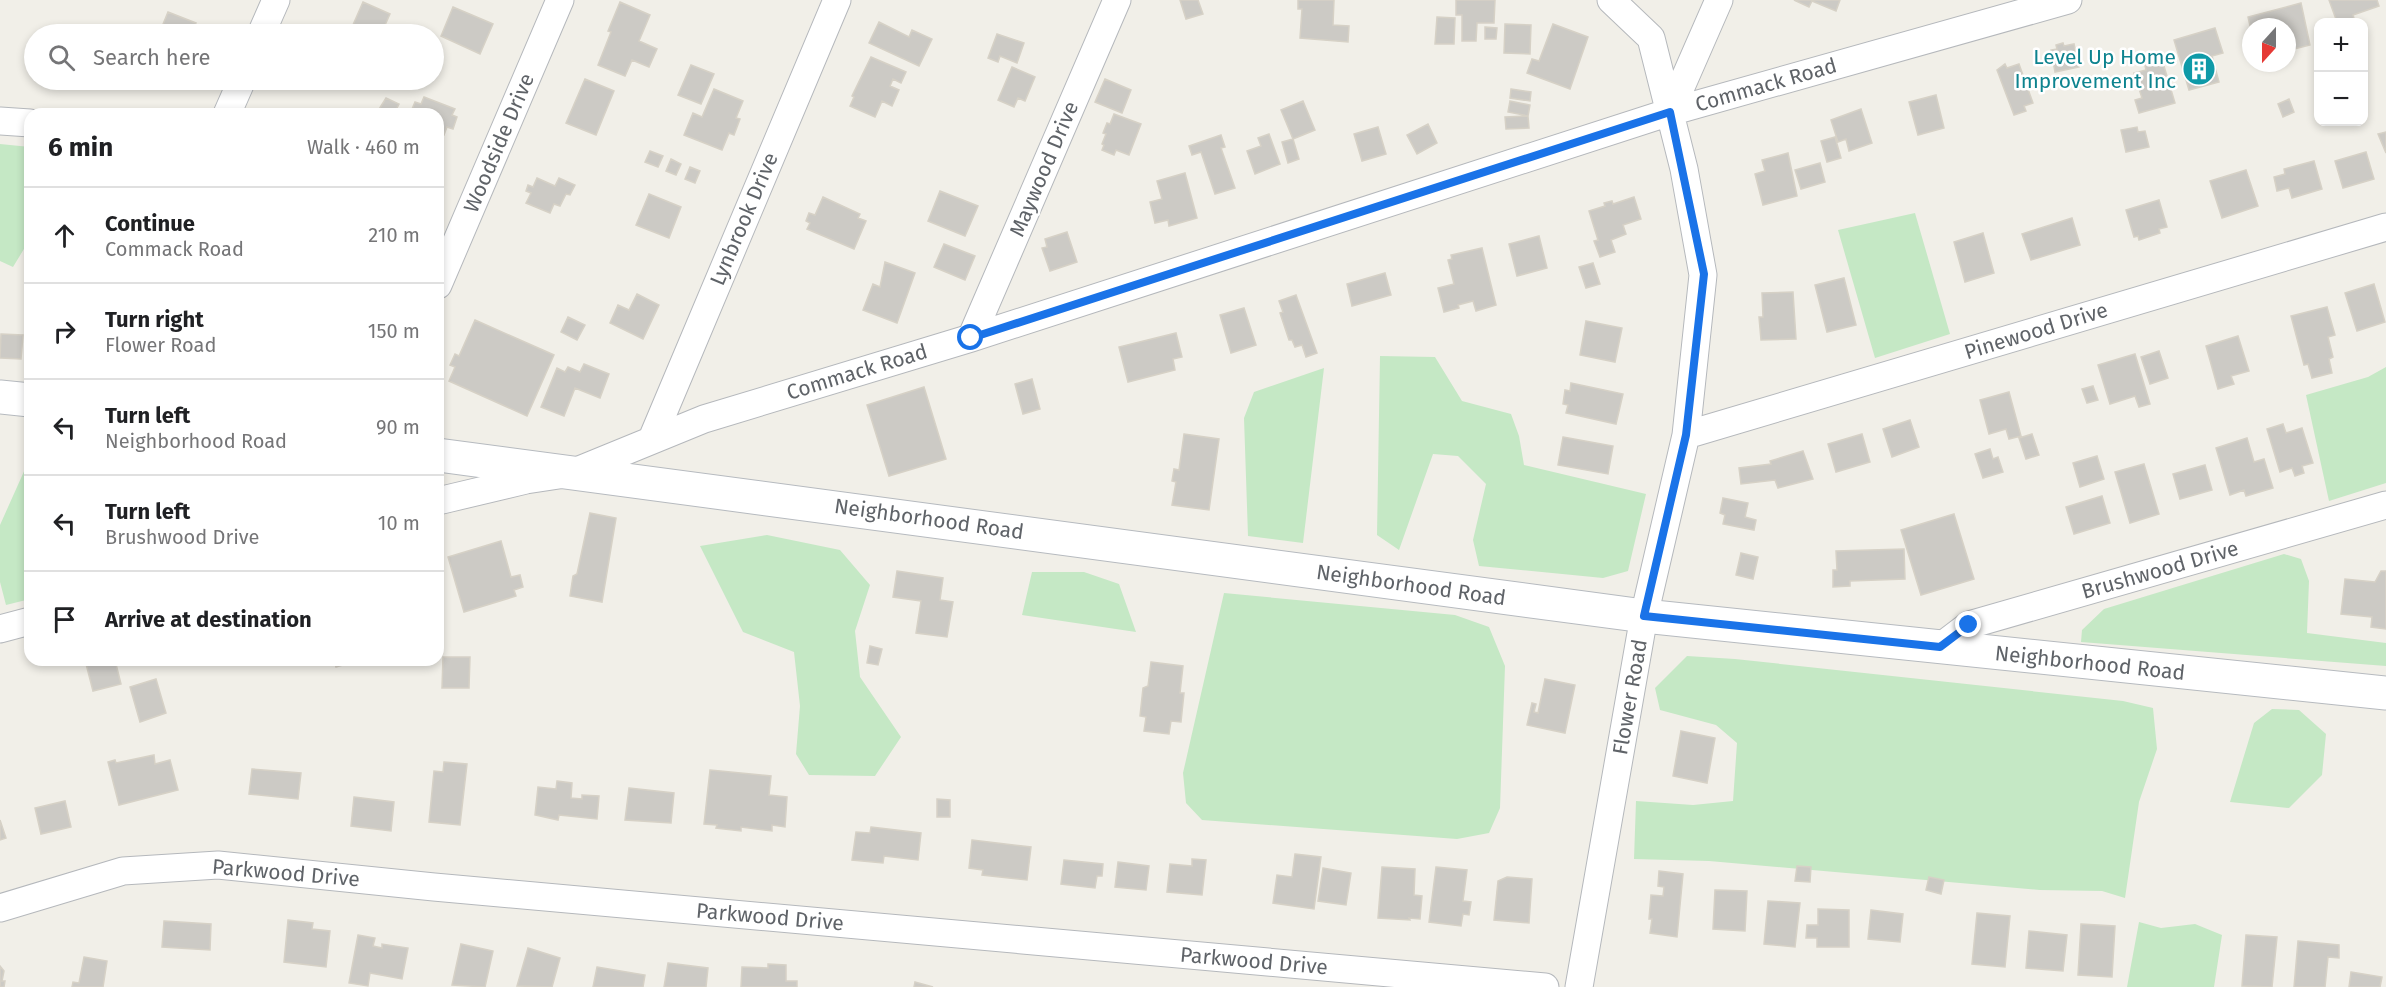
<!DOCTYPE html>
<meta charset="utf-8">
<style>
body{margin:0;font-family:"Fira Sans",sans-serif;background:#f6f6f6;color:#202124}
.controls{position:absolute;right:18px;top:18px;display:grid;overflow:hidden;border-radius:12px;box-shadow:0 3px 9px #0003}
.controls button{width:54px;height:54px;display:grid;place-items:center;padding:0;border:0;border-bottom:2px solid #e0e0e0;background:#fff;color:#202124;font:30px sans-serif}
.compass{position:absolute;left:2242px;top:18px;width:54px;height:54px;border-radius:50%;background:#fff;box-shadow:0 3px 9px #0003;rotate:201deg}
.stop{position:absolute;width:18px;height:18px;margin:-14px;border:4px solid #1a73e8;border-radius:50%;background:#fff}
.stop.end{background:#1a73e8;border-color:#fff;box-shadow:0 2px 6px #0008}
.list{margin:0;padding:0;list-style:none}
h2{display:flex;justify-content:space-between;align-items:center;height:78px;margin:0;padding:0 24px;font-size:26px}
h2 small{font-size:20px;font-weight:400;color:#757577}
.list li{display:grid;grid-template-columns:39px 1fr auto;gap:18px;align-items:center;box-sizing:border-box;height:96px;padding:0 24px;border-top:2px solid #e0e0e0}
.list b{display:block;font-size:22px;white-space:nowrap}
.list p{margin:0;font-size:20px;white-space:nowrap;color:#757577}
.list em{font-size:20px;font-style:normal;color:#757577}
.icon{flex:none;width:33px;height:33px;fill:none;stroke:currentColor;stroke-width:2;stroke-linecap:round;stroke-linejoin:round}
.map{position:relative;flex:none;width:2386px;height:987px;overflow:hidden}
.search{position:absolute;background:#fff;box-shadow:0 3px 9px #0003;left:24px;top:24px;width:420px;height:66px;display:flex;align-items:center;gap:15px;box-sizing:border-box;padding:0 21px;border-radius:33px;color:#757577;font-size:22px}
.panel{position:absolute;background:#fff;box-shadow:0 3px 9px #0003;left:24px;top:108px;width:420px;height:558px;border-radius:18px}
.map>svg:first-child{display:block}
.green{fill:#c5e8c5}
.building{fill:#cccac5;stroke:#d6d1c6;stroke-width:1.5}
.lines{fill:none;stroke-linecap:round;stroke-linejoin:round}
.street-casing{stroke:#b5b8bc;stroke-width:29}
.secondary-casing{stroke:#b6babf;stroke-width:35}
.street{stroke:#fff;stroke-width:27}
.secondary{stroke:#fff;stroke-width:33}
.route{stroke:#1a73e8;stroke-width:8}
.labels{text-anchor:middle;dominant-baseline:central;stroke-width:5;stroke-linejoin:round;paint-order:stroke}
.culture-label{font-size:21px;fill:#0d838f;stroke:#fff;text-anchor:end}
.street-label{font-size:21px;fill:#5f6368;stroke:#fff}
</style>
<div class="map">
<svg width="2386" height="987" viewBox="0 0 2386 987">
<rect width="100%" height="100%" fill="#f1efe8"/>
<!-- green -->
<path class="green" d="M0 144 30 147V239L13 267 0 261Z
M1915 213 1950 334 1875 358 1838 230Z
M1380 356 1435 357 1462 401 1511 414 1519 436 1524 465 1646 494 1628 571 1603 578 1479 566 1473 540 1486 484 1458 456 1433 454 1399 550 1377 535Z
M2386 367V483L2329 501 2306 395 2368 377Z
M1324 368 1303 543 1248 536 1244 418 1254 392Z
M30 458V599L6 605 0 582V525Z
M767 535 840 550 870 585 855 631 860 677 901 737 875 776 809 775 796 754 800 706 794 652 743 632 700 546Z
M2284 554 2301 559 2309 581 2307 633 2386 643V666L2081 642 2082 630 2104 609Z
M1032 572H1084L1119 584 1136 632 1022 615Z
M1224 593 1455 615 1489 627 1505 666 1500 808 1489 833 1457 839 1202 820 1186 803 1183 773Z
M1687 656 1735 659 2123 701 2153 708 2157 749 2139 802 2125 898 2102 891 2040 890 1709 861 1634 859 1636 801 1693 805 1733 801 1737 743 1716 725 1660 710 1655 688Z
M2272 709 2299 710 2326 734 2322 775 2289 808 2230 802 2254 723Z
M2139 922 2161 928 2195 924 2222 935 2214 987H2127Z"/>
<!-- building -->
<path class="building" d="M1180 0H1198L1203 14 1186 19Z
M1298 0H1334L1333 25 1349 26 1348 42 1300 38 1302 9H1298Z
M1456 0H1495L1494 23H1477L1476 41H1462V15H1456Z
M1794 0H1840L1836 11 1812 1 1809 7Z
M2329 0H2377L2379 6 2353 15 2355 22H2337Z
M363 2 390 14 381 34 373 32 371 34H349Z
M620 2 650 15 639 41 657 49 649 67 632 60 625 76 598 65 611 32 608 31Z
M2301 3 2310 45 2290 50 2287 27H2251V30L2248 17Z
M453 7 493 24 480 54 441 36Z
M168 12 196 23 191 34H159Z
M1437 17 1455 18 1454 44H1435Z
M879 22 909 37 912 30 932 39 919 66 869 43Z
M1505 24 1531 25 1530 54 1504 53Z
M1553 24 1588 37 1570 89 1527 73 1532 59 1539 61Z
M1485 27 1497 28 1496 39H1485Z
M2215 28 2223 53 2212 56 2219 82 2189 90 2174 40Z
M997 34 1024 43 1017 63 1000 56 998 62 988 58Z
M2063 43 2064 46 2074 44 2079 67 2055 72 2051 50 2057 49 2056 45Z
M2161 56 2175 103 2139 113 2135 100 2142 98 2134 73 2146 70 2144 61Z
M871 57 906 72 901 83 893 79 890 86 899 90 892 106 882 101 875 117 850 106 854 97 852 96Z
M2005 64 2007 68 2019 64 2033 103 2024 106 2026 111 2014 115 1997 70Z
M691 65 714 74 701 104 678 95Z
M1012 67 1035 77 1025 101 1018 98 1014 107 998 100Z
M585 79 614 91 596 135 566 123Z
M1105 79 1131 90 1122 113 1095 102Z
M336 80H360L356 88Z
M714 89 743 101 736 118 740 119 734 135 729 133 722 150 684 135 693 113 702 117Z
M1511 89 1531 92 1530 101 1510 98Z
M1936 95 1944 128 1918 135 1909 102Z
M424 97 455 109 452 115 457 117 453 129 447 127 444 135 438 132V114H410L415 102 421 104Z
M386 98 399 104 394 114H376Z
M2289 99 2294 112 2283 117 2278 104Z
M1303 101 1315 130 1293 139 1281 110Z
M1510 101 1530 105 1528 116 1508 112Z
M1861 109 1872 143 1849 151 1846 139 1838 142 1831 120Z
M1114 114 1141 124 1129 155 1116 150 1114 155 1102 150 1104 145 1102 144 1106 134 1103 133 1107 123 1110 124Z
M1528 116 1529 128 1506 129 1505 117Z
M1428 124 1437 143 1417 154 1407 135Z
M1378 127 1386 154 1362 161 1354 134Z
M2137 127 2138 132 2145 131 2149 147 2126 152 2121 130Z
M2386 132V153L2378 134Z
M1269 134 1280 164 1255 174 1247 151 1261 146 1258 138Z
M1221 135 1225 147 1221 148 1235 188 1215 194 1201 152 1192 155 1189 146Z
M1835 137 1841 158 1827 162 1821 141Z
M1293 139 1299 159 1288 163 1282 142Z
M650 151 663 156 658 167 645 162Z
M2366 152 2374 179 2343 188 2335 161Z
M1788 153 1797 196 1763 205 1755 174 1765 171 1762 160Z
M671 159 681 164 676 175 666 171Z
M2314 161 2322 189 2292 198 2289 188 2277 191 2274 177 2285 174 2284 169Z
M1820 163 1825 182 1801 189 1795 170Z
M690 167 700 171 695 183 685 179Z
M2246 170 2258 206 2222 218 2210 181Z
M1185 173 1197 218 1169 226 1168 220 1155 223 1150 202 1162 199 1157 181Z
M537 178 555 186 559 178 575 185 570 195 566 194 560 206 554 204 550 213 526 203 531 193 526 191 528 185 533 187Z
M940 191 978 206 965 236 928 221Z
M649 194 681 207 669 238 636 225Z
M823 197 860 214 858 218 866 221 854 249 807 229 810 223 806 221 809 213 815 215Z
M1634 197 1641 219 1623 225 1626 234 1611 240 1615 252 1600 257 1594 241 1598 240 1589 211 1605 206 1604 203 1612 201 1613 204Z
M2159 200 2167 227 2159 229 2160 233 2139 240 2138 236 2134 237 2126 210Z
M2072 218 2080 245 2031 260 2022 234Z
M1067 232 1077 262 1050 271 1042 248 1047 247 1045 239Z
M1983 233 1994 273 1965 282 1954 242Z
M1539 236 1547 268 1517 276 1509 244Z
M944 244 975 256 965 280 934 267Z
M1482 248 1496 305 1476 311 1473 301 1458 305 1459 308 1444 312 1438 288 1454 284 1448 260 1452 259 1451 255Z
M885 262 915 273 897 323 863 310 873 284 880 287Z
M1593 263 1600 284 1586 288 1579 267Z
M1385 273 1391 295 1352 306 1347 284Z
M1844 278 1856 325 1827 332 1815 285Z
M2374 284 2385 322 2357 331 2345 293Z
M1793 292 1796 339 1761 340 1759 317H1763L1762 293Z
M637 294 659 305 643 339 610 323 618 305 629 310Z
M1296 295 1317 353 1306 357 1302 345 1295 347 1292 340H1289L1280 313 1283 312 1279 301Z
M2327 307 2335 335 2328 337 2333 357 2329 359 2332 373 2312 378 2308 364 2304 365 2291 316Z
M1244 308 1256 345 1231 353 1220 315Z
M568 317 585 325 577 340 561 332Z
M475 320 554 355 527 416 449 381 455 367 450 365 455 354 459 356Z
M1586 321 1622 328 1615 362 1580 355Z
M1176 333 1182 357 1173 359 1175 370 1128 382 1119 347Z
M1 334 23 335 21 359 0 358Z
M2238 336 2249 371 2231 376 2234 384 2218 389 2206 346Z
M2159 351 2168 378 2150 384 2141 357Z
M2135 354 2150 404 2139 407 2135 396 2110 404 2098 365Z
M584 364 609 374 600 398 575 388 564 416 541 407 557 368 565 372 568 367 580 372Z
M1032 379 1040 409 1023 414 1015 384Z
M1571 383 1623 394 1616 424 1566 413 1568 405 1563 404 1565 390 1570 391Z
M2093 386 2098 400 2087 403 2082 389Z
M924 387 946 459 889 476 867 405Z
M2009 392 2021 436 2009 439 2006 429 1989 434 1980 400Z
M1910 420 1919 447 1892 457 1883 429Z
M2283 424 2286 433 2302 428 2313 463 2302 466 2304 473 2295 476 2292 468 2280 472 2267 429Z
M1184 434 1219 439 1209 510 1172 505 1176 482 1172 481 1174 469 1179 470Z
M1862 434 1870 462 1836 472 1828 444Z
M2032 434 2039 455 2026 459 2019 438Z
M1563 437 1613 446 1608 474 1558 465Z
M2247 438 2254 462 2264 459 2273 488 2246 496 2244 490 2230 495 2216 448Z
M1990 449 1993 459 1998 457 2003 472 1983 478 1975 454Z
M1803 451 1813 479 1778 488 1775 480 1741 484 1739 468 1771 464 1770 461Z
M2097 456 2104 479 2080 487 2073 463Z
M2144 464 2159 514 2130 523 2115 472Z
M2205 465 2212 490 2180 499 2173 474Z
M2102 496 2110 523 2074 534 2066 507Z
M1723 498 1748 503 1745 517 1756 520 1754 530 1723 524 1725 515 1720 513Z
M590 513 616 518 602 602 570 596 573 576 577 574Z
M1954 514 1974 579 1921 595 1901 530Z
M501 541 511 577 520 575 523 587 514 590 516 596 464 612 448 557Z
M1904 549 1905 579 1850 581V586L1833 587V570H1837L1836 551Z
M1741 553 1758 557 1753 579 1736 575Z
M897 571 943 578 940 600 953 602 947 637 916 633 921 601 893 597Z
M2381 571H2386V629L2371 627 2372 617 2341 614 2345 579 2375 582Z
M438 616 443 636 438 638Z
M870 646 882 649 878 665 867 663Z
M443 657H470L469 688H442Z
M85 660H115L121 684 93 691Z
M334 660H359L336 667Z
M1151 662 1183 666 1180 693H1184L1181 722 1171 721 1169 734 1144 731 1146 717 1140 716 1143 688 1148 686Z
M156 679 166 713 140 722 130 687Z
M1545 679 1575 685 1565 733 1527 725 1532 703 1536 704 1534 712 1538 713Z
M1681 731 1715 738 1707 783 1673 776Z
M154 755 155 764 170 760 178 790 119 805 108 762 115 760 116 763Z
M444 762 467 764 460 825 429 822 434 771 443 772Z
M252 769 301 773 298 799 249 794Z
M710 770 771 776 769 795 787 797 785 827 772 825V831L741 827V831L716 828 717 825 704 824Z
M557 781 572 783 571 798 582 799V795L599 796 597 819 559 815 558 820 535 815 538 787 556 789Z
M629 788 674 793 671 823 625 820Z
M354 797 394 802 391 831 351 826Z
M937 799 950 800V817H937Z
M65 801 71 827 41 834 35 808Z
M0 820 6 838 0 840Z
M871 827 921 833 918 860 884 856 883 863 852 860 856 832 870 833Z
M972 840 1031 847 1027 880 982 875 983 870 969 868Z
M1295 854 1321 857 1314 909 1273 903 1277 875 1292 877Z
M1192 859 1206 860 1202 895 1167 892 1170 864 1192 866Z
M1064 860 1103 864 1102 876H1097L1095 888 1061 884Z
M1118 862 1149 866 1146 890 1115 887Z
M1797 866 1811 867 1810 882 1795 881Z
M1382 867 1415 869 1414 895 1422 896 1420 919 1409 918 1410 920 1378 918Z
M1436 867 1467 870 1463 901 1471 902 1469 915 1463 914 1461 926 1429 922Z
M1323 868 1351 873 1346 905 1318 901Z
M1659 871 1683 874 1677 937 1650 933 1652 919H1649L1651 895 1663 896 1664 887 1658 886Z
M1507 877 1532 879 1529 923 1494 920 1498 881Z
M1929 877 1944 880 1941 894 1926 890Z
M1715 890 1747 891 1745 931 1713 929Z
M1768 901 1800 903 1795 947 1764 944Z
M1818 909 1849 910V947H1817V938H1806L1807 925H1818Z
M1871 910 1903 914 1900 942 1868 939Z
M1977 913 2010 916 2005 967 1972 964Z
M288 920 313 923 312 929 330 931 326 967 284 962Z
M164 921 211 924 210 950 162 947Z
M2081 924 2115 926 2112 977 2078 975Z
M2029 931 2067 935 2063 971 2026 968Z
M358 935 375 938 373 946 382 948V944L408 948 402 979 370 973 368 986 349 983Z
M2246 935 2277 937 2272 987 2242 986Z
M2298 941 2339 945V958L2328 957 2325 987H2294Z
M461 944 493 951 485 987 452 985Z
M528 948 560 958 552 987 517 986Z
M84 957 107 961 103 987H72L73 982 79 983Z
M668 963 708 968 706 987H664Z
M768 964 786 965V981H797V987H741L742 967 768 968Z
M0 966 4 971 2 981H5L4 987H0Z
M597 967 645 975 643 987H593Z
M2351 972 2382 977 2380 987H2349Z
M915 982 933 987H914Z"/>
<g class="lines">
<defs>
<path id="street" d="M261 34 276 0
M1670 112 1719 0
M227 114 242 80
M0 121 30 123
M438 285 560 0
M971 338 1117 0
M1686 435 2386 227
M652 439 837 0
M438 501 526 480 572 473 704 419 971 338 1670 112 2068 0
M0 629 30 621
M1940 647 1969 625 2386 505
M0 908 123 871 218 865 434 887 1545 987
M1579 987 1644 616 1686 435 1703 275 1684 169 1651 38 1611 0"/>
<path id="secondary" d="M0 397 30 400
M438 455 1644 616 2386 693"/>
</defs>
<!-- street casing -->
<use href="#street" class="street-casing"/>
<!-- secondary casing -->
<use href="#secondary" class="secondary-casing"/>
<!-- street -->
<use href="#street" class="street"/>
<!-- secondary -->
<use href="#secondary" class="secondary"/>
</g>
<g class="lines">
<!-- route -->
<path class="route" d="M971 338 1670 112 1704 274 1686 435 1644 616 1940 647 1969 625"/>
</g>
<!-- icons -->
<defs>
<symbol id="building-disc" viewBox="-11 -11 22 22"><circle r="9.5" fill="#0f9aa8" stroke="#fff"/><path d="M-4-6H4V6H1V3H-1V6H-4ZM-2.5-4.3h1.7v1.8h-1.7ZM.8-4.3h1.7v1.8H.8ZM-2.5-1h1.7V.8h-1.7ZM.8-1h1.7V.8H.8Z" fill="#fff"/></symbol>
</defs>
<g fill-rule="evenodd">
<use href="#building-disc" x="2180" y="50" width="38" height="38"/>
</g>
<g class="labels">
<!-- culture labels -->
<g class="culture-label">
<text x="2176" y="57">Level Up Home<tspan x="2176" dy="24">Improvement Inc</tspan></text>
</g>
<!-- street labels -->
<g class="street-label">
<text transform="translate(1766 85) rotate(-16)">Commack Road</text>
<text transform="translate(499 143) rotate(-67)">Woodside Drive</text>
<text transform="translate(1044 169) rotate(-67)">Maywood Drive</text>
<text transform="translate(744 219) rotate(-67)">Lynbrook Drive</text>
<text transform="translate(2036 331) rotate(-17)">Pinewood Drive</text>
<text transform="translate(857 372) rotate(-17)">Commack Road</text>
<text transform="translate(929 519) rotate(8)">Neighborhood Road</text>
<text transform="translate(2160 570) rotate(-16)">Brushwood Drive</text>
<text transform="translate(1411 585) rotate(8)">Neighborhood Road</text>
<text transform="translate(2090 663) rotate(6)">Neighborhood Road</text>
<text transform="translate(1630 697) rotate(-80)">Flower Road</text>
<text transform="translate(286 873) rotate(5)">Parkwood Drive</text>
<text transform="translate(770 917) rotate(5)">Parkwood Drive</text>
<text transform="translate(1254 961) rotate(5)">Parkwood Drive</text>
</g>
</g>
</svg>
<div class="controls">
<button>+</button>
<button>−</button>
</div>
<svg class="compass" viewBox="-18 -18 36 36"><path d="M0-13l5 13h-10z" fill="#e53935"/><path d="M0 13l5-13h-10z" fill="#757577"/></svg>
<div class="stop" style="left:971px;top:338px"></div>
<div class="stop end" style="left:1969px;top:625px"></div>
<div class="search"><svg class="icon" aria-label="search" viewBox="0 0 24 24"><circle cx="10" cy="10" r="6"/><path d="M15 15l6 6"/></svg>Search here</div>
<section class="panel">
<h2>6 min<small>Walk · 460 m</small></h2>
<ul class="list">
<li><svg class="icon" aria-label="ahead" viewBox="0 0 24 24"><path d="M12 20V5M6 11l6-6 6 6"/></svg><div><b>Continue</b><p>Commack Road</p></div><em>210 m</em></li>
<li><svg class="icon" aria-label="right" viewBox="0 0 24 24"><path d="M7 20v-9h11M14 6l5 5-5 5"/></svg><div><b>Turn right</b><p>Flower Road</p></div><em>150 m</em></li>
<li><svg class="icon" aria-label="left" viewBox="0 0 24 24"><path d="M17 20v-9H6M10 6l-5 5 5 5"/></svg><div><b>Turn left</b><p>Neighborhood Road</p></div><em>90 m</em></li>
<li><svg class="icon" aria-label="left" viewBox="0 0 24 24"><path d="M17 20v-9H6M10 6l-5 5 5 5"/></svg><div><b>Turn left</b><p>Brushwood Drive</p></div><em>10 m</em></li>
<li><svg class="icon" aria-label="arrive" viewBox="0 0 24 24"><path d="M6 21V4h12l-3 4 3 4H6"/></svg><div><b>Arrive at destination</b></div></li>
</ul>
</section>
</div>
